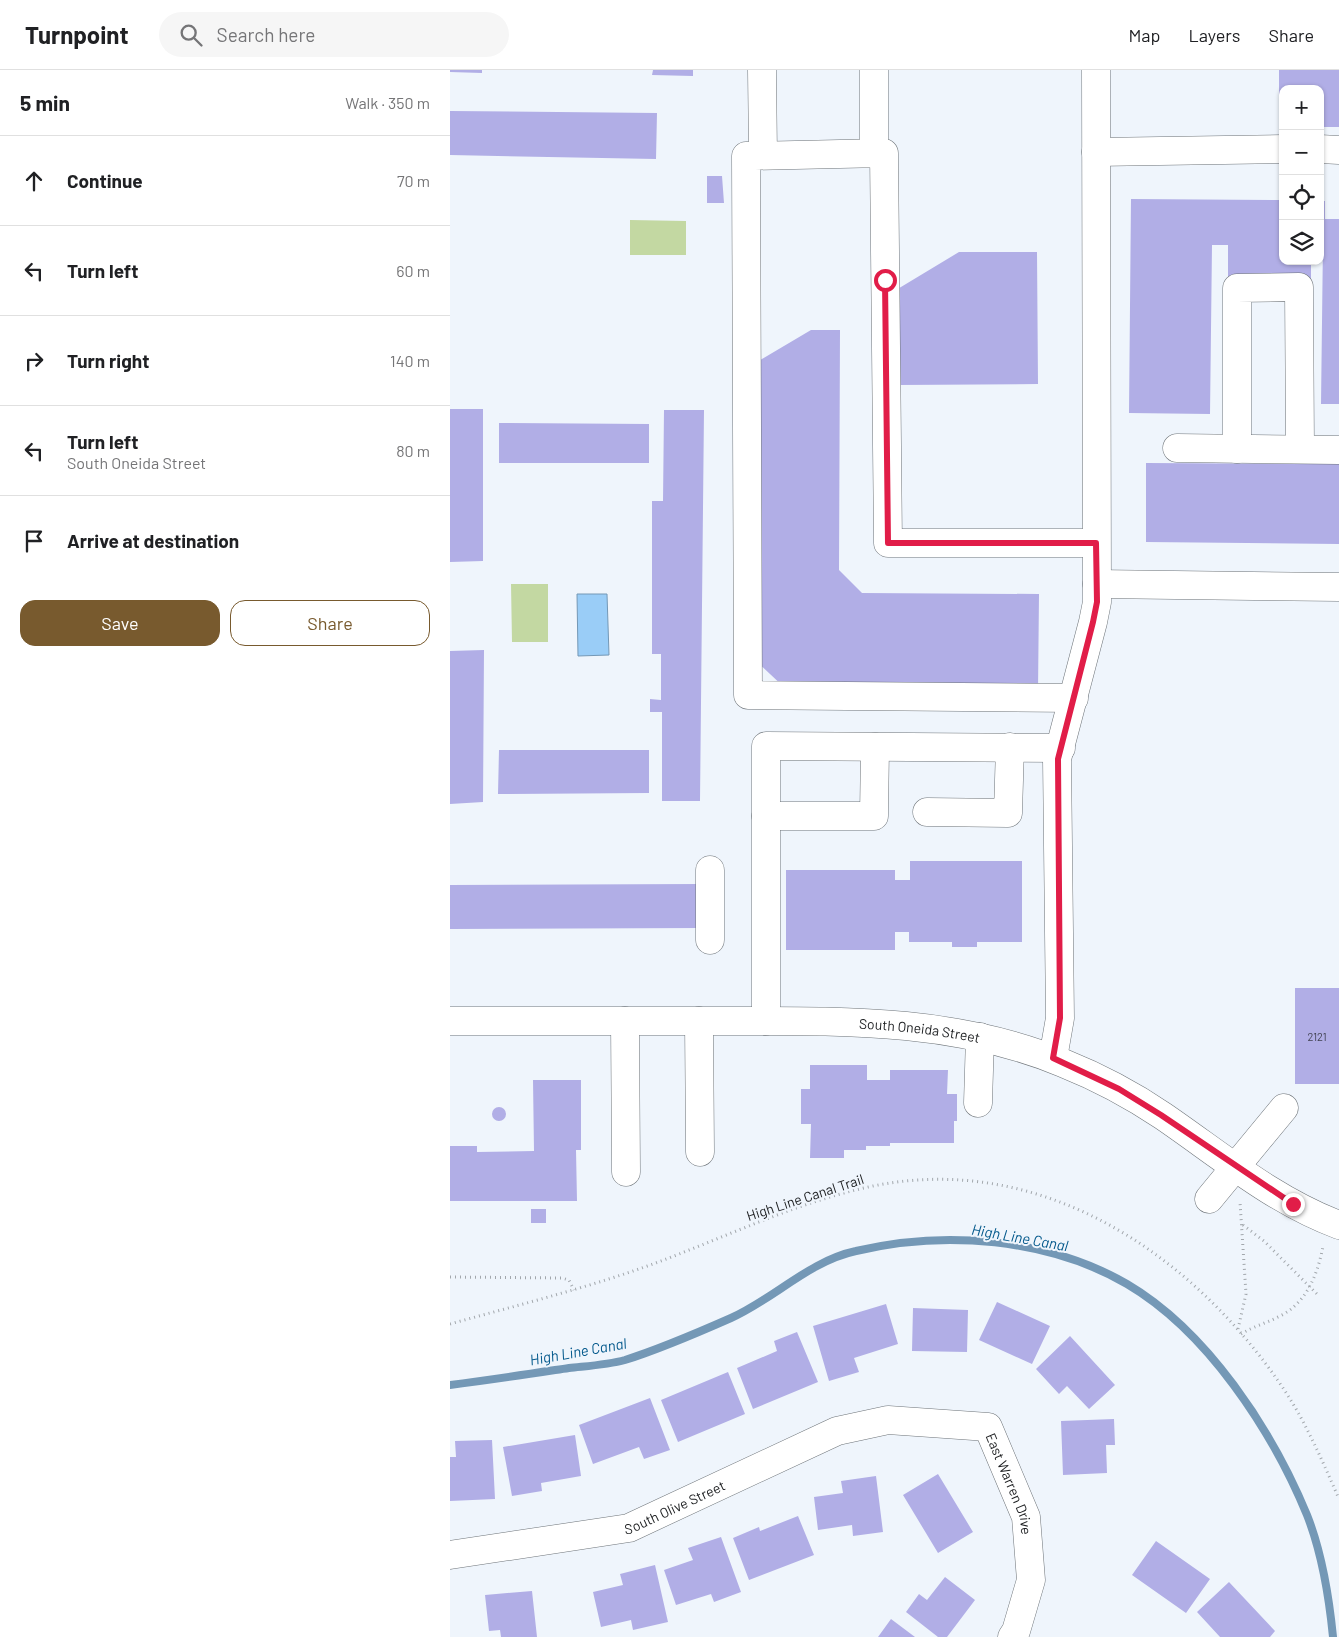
<!DOCTYPE html>
<meta charset="utf-8">
<style>
body{margin:0;font-family:Barlow,sans-serif;background:#f6f6f6;color:#202124}
.controls{position:absolute;right:15px;top:15px;display:grid;overflow:hidden;border-radius:10px;box-shadow:0 1px 4px #0004}
.controls button{width:45px;height:45px;display:grid;place-items:center;padding:0;border:0;border-bottom:1px solid #e0e0e0;background:#fff;color:#202124;font:25px sans-serif}
.stop{position:absolute;width:15px;height:15px;margin:-11px;border:4px solid #e11d48;border-radius:50%;background:#fff}
.stop.end{background:#e11d48;border-color:#fff;box-shadow:0 1px 5px #0008}
.list{margin:0;padding:0;list-style:none}
h2{display:flex;justify-content:space-between;align-items:center;height:65px;margin:0;padding:0 20px;font-size:21px}
h2 small{font-size:16px;font-weight:400;color:#757577}
.list li{display:grid;grid-template-columns:32px 1fr auto;gap:15px;align-items:center;box-sizing:border-box;height:90px;padding:0 20px;border-top:1px solid #e0e0e0}
.list b{display:block;font-size:19px;white-space:nowrap}
.list p{margin:0;font-size:16px;white-space:nowrap;color:#757577}
.list em{font-size:16px;font-style:normal;color:#757577}
.actions{display:flex;gap:10px;padding:15px 20px}
.actions a{flex:1;padding:11px 0;border:1px solid #785a2e;border-radius:15px;text-align:center;font-size:18px;color:#785a2e}
.actions .main{background:#785a2e;color:#fff}
.icon{flex:none;width:28px;height:28px;fill:none;stroke:currentColor;stroke-width:2;stroke-linecap:round;stroke-linejoin:round}
.map{position:relative;flex:none;width:889px;height:1567px;overflow:hidden}
header{display:flex;align-items:center;gap:30px;box-sizing:border-box;height:70px;padding:0 25px;background:#fff;border-bottom:1px solid #e0e0e0}
header strong{font-size:24px}
nav{display:flex;gap:28px;margin-inline-start:auto;font-size:18px}
.search{width:350px;height:45px;background:#f6f6f6;display:flex;align-items:center;gap:12px;box-sizing:border-box;padding:0 18px;border-radius:28px;color:#757577;font-size:19px}
main{display:flex}
aside{flex:1;background:#fff}
.map>svg:first-child{display:block}
.green{fill:#c3d8a2}
.water{fill:#9acdf7;stroke:#7498b6}
.lines{fill:none;stroke-linecap:round;stroke-linejoin:round}
.stream{stroke:#7498b6;stroke-width:8}
.building{fill:#b1aee6}
.minor-casing{stroke:#6e7479;stroke-width:29}
.path{stroke:#a2a7ac;stroke-width:3;stroke-dasharray:1 4;stroke-linecap:butt}
.minor{stroke:#fff;stroke-width:28}
.route{stroke:#e11d48;stroke-width:6}
.labels{text-anchor:middle;dominant-baseline:central;stroke-width:4;stroke-linejoin:round;paint-order:stroke}
.number-label{font-size:11px;fill:#414252}
.street-label{font-size:14px;fill:#1c1e20;stroke:#eff5fc}
.water-label{font-size:15px;font-style:italic;fill:#04598c;stroke:#eff5fc}
</style>
<header>
<strong>Turnpoint</strong>
<div class="search"><svg class="icon" aria-label="search" viewBox="0 0 24 24"><circle cx="10" cy="10" r="6"/><path d="M15 15l6 6"/></svg>Search here</div>
<nav><a>Map</a><a>Layers</a><a>Share</a></nav>
</header>
<main>
<aside>
<h2>5 min<small>Walk · 350 m</small></h2>
<ul class="list">
<li><svg class="icon" aria-label="ahead" viewBox="0 0 24 24"><path d="M12 20V5M6 11l6-6 6 6"/></svg><div><b>Continue</b></div><em>70 m</em></li>
<li><svg class="icon" aria-label="left" viewBox="0 0 24 24"><path d="M17 20v-9H6M10 6l-5 5 5 5"/></svg><div><b>Turn left</b></div><em>60 m</em></li>
<li><svg class="icon" aria-label="right" viewBox="0 0 24 24"><path d="M7 20v-9h11M14 6l5 5-5 5"/></svg><div><b>Turn right</b></div><em>140 m</em></li>
<li><svg class="icon" aria-label="left" viewBox="0 0 24 24"><path d="M17 20v-9H6M10 6l-5 5 5 5"/></svg><div><b>Turn left</b><p>South Oneida Street</p></div><em>80 m</em></li>
<li><svg class="icon" aria-label="arrive" viewBox="0 0 24 24"><path d="M6 21V4h12l-3 4 3 4H6"/></svg><div><b>Arrive at destination</b></div></li>
</ul>
<div class="actions"><a class="main">Save</a><a>Share</a></div>
</aside>
<div class="map">
<svg width="889" height="1567" viewBox="0 0 889 1567">
<rect width="100%" height="100%" fill="#eff5fc"/>
<!-- green -->
<path class="green" d="M180 150 236 151V185H180Z
M61 514H98V572H62Z"/>
<!-- water -->
<path class="water" d="M127 524H157L159 585 128 586Z"/>
<g class="lines">
<!-- stream -->
<path class="stream" d="M0 1315C40 1310 79 1304 119 1298 137 1296 157 1295 175 1290 210 1279 247 1263 281 1248 324 1229 359 1191 406 1181 494 1160 598 1168 677 1214 757 1261 822 1360 857 1445 872 1483 879 1526 883 1567"/>
</g>
<!-- building -->
<path class="building" d="M0 0H32V3L0 2Z
M203 0H243V6L202 5Z
M829 0H889V57H870V19H833V57H829Z
M0 41 207 43 206 89 0 85Z
M257 106H272L274 133H257Z
M681 129 833 130V191H861V209L778 208V175H762L760 344 679 343Z
M870 131H875V149H889V334H871L873 171H870Z
M509 182H587L588 314 447 315 446 220Z
M361 260H390L389 500 412 523 589 524 588 621 336 619 305 590 307 292Z
M0 339H33V491L0 492Z
M214 340H254L250 731H212V642H200V629L211 630V584H202V431H213Z
M49 353 199 354V393H49Z
M696 393 889 394V474L696 472Z
M34 580 33 732 0 734V581Z
M49 680H199V723L48 724Z
M460 791H572V872H527V877H502V872H459V862H445V880H336V800H445V810H460Z
M251 814V858L0 859V815Z
M845 918H889V1014H845Z
M360 995H417V1010H440V1000H498L497 1024H507V1051H504V1073H440V1076H416V1080H394V1088H360L361 1054H351V1019H360Z
M83 1010H131V1080H126L127 1131H0V1076H27V1082L84 1081Z
M42 1044a7 7 0 1 1 14 0a7 7 0 1 1-14 0Z
M81 1139H96V1153H81Z
M547 1232 600 1256 582 1294 529 1270Z
M436 1234 448 1274 404 1288 409 1302 379 1311 363 1256Z
M463 1238 518 1240 517 1282 462 1281Z
M347 1262 368 1312 303 1339 287 1298 327 1281 324 1271Z
M620 1266 665 1315 639 1339 617 1316 609 1324 586 1299Z
M278 1302 295 1344 228 1372 211 1330Z
M200 1328 220 1380 194 1389 189 1377 143 1394 129 1355Z
M664 1349 665 1375H656L657 1403 613 1405 611 1351Z
M125 1365 131 1406 91 1413 92 1421 62 1426 53 1377Z
M42 1370 45 1429 0 1431V1387H6L5 1371Z
M488 1404 523 1462 488 1483 453 1425Z
M426 1406 433 1462 403 1466 402 1455 368 1460 364 1427 393 1423 391 1411Z
M348 1446 364 1485 299 1510 283 1468 309 1457 310 1461Z
M271 1467 291 1522 264 1532 261 1524 226 1535 214 1500 243 1490 238 1478Z
M706 1471 760 1509 736 1543 682 1505Z
M205 1495 218 1552 183 1560 181 1550 151 1557 143 1522 173 1515 170 1504Z
M495 1507 525 1530 497 1567H488L456 1542 469 1524 477 1530Z
M779 1512 825 1561 820 1567H770L747 1542Z
M82 1521 87 1567H51L50 1560 39 1561 35 1525Z
M441 1549 465 1567H428Z"/>
<g class="lines">
<defs>
<g id="minor">
<path d="M312 0 313 85"/>
<path d="M424 0V83"/>
<path d="M870 79 889 80"/>
<path d="M646 82 833 79"/>
<path d="M727 378 889 380"/>
<path d="M787 379V218L849 217 850 379"/>
<path d="M647 514 889 517"/>
<path d="M624 628 298 625 296 86 434 83 438 473H646"/>
<path d="M477 742 558 743 560 677"/>
<path d="M316 746H424L425 677"/>
<path d="M260 870V800"/>
<path id="s1" d="M0 951C91 951 183 951 274 951 389 951 505 948 613 993 648 1007 682 1025 713 1046 770 1085 824 1131 889 1155"/>
<path d="M175 951 176 1102"/>
<path d="M249 951 250 1082"/>
<path d="M316 951V676L611 678"/>
<path d="M603 988 610 948 607 689 643 552 647 532 646 0"/>
<path d="M528 1033 530 967"/>
<path d="M759 1129 834 1038"/>
<path id="s2" d="M0 1485 179 1458 387 1361 438 1350 538 1357 576 1447 581 1510 566 1561 562 1567"/>
</g>
</defs>
<!-- minor casing -->
<use href="#minor" class="minor-casing"/>
<!-- path -->
<path class="path" d="M793 1155 814 1171 867 1224
M0 1207 112 1208 119 1210 124 1220
M0 1254C68 1235 137 1218 203 1194 276 1167 347 1132 423 1116 590 1082 740 1182 831 1315 855 1350 872 1390 889 1429
M788 1259 796 1224 790 1132
M791 1264C804 1256 817 1253 830 1246 857 1233 868 1203 873 1176"/>
<!-- minor -->
<use href="#minor" class="minor"/>
</g>
<g class="lines">
<!-- route -->
<path class="route" d="M435 210 438 473H646L647 532 643 552 608 689 610 948 603 988 669 1019 711 1045 843 1134"/>
</g>
<g class="labels">
<!-- number labels -->
<g class="number-label">
<text x="867" y="966">2121</text>
</g>
<!-- street labels -->
<g class="street-label">
<text stroke="none"><textPath href="#s1" startOffset="470">South Oneida Street</textPath></text>
<text transform="translate(355 1127) rotate(-18)">High Line Canal Trail</text>
<text stroke="none"><textPath href="#s2" startOffset="624">East Warren Drive</textPath></text>
<text stroke="none"><textPath href="#s2" startOffset="231">South Olive Street</textPath></text>
</g>
<!-- water labels -->
<g class="water-label">
<text transform="translate(570 1167) rotate(10)">High Line Canal</text>
<text transform="translate(128 1281) rotate(-10)">High Line Canal</text>
</g>
</g>
</svg>
<div class="controls">
<button>+</button>
<button>−</button>
<button><svg class="icon" aria-label="locate" viewBox="0 0 24 24"><circle cx="12" cy="12" r="6"/><path d="M12 2v4M12 18v4M2 12h4M18 12h4"/></svg></button>
<button><svg class="icon" aria-label="layers" viewBox="0 0 24 24"><path d="M12 4l9 5-9 5-9-5zM3 14l9 5 9-5"/></svg></button>
</div>
<div class="stop" style="left:435px;top:210px"></div>
<div class="stop end" style="left:843px;top:1134px"></div>
</div>
</main>
